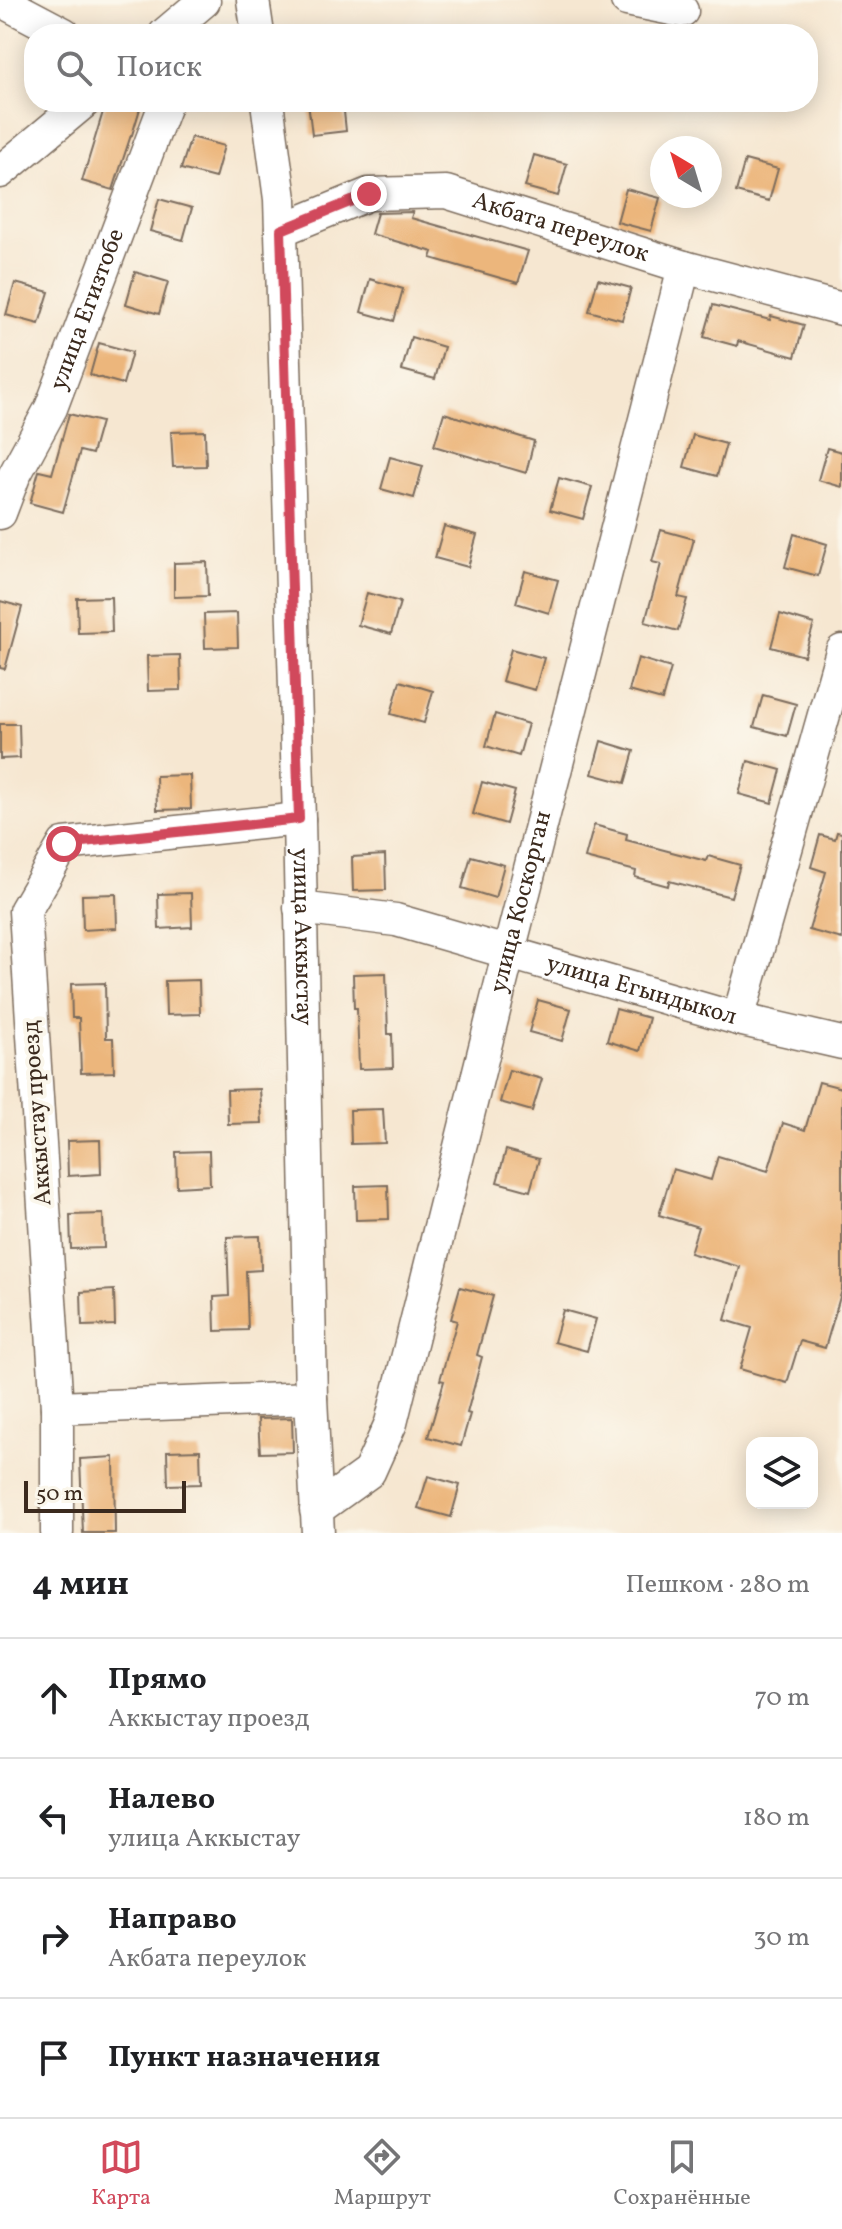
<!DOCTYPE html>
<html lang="ru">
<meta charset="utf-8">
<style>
body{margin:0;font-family:Vollkorn,serif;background:#f2f2f2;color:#202124}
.controls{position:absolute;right:24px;bottom:24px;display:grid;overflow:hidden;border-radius:16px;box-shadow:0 4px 20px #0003}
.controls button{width:72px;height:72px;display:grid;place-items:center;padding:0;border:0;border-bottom:2px solid #e0e0e0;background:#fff;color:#202124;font:40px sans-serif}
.compass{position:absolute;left:650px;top:136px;width:72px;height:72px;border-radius:50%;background:#fff;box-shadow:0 4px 20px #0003;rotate:322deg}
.scale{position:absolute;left:24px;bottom:20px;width:162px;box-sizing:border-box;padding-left:8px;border:4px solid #3b2a1e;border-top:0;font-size:22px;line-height:28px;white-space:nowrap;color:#3b2a1e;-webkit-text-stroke:6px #fbf7ec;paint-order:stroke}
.stop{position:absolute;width:24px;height:24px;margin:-18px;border:6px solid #d1495b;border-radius:50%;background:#fff}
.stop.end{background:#d1495b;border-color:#fff;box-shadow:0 2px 8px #0008}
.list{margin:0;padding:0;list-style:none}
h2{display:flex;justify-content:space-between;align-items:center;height:104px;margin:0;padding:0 32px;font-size:34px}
h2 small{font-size:26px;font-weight:400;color:#757577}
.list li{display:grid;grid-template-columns:52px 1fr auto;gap:24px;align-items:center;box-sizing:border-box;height:120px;padding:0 32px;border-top:2px solid #e0e0e0}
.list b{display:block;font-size:30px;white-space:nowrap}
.list p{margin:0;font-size:26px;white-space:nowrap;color:#757577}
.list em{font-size:26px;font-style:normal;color:#757577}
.icon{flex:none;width:44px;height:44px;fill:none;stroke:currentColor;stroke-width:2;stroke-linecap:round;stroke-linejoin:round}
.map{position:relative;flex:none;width:842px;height:1533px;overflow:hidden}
.search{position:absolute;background:#fff;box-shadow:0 4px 20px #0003;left:24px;right:24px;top:24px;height:88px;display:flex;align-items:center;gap:20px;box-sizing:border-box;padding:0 28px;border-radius:32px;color:#757577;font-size:30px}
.sheet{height:584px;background:#fff}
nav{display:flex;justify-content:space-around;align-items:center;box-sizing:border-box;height:112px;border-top:2px solid #e0e0e0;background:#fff;font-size:22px;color:#757577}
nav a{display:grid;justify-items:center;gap:4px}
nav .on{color:#d1495b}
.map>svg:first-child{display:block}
.building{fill:#ecb67c}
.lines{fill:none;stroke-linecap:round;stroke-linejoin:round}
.minor-casing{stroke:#7c6c5d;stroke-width:35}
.minor{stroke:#fff;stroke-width:32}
.route{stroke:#d1495b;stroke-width:10}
.labels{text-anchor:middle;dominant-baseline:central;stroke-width:8;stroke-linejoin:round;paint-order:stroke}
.street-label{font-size:24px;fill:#3b2a1e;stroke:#fbf7ec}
</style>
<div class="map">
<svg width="842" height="1533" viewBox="0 0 842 1533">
<rect width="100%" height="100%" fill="#fbf7ec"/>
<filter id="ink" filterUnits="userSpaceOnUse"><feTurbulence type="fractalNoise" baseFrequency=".0125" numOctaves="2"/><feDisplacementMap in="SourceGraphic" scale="16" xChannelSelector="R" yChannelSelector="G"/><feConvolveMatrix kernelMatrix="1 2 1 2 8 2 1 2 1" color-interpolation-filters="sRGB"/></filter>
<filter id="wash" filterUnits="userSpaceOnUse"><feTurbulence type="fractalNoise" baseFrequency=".006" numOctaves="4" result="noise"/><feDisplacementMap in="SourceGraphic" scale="32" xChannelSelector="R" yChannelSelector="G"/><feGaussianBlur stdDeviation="1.8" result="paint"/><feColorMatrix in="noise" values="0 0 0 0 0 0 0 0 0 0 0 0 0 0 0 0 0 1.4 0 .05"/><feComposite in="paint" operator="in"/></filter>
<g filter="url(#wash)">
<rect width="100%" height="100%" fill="#f6e7d1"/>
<g id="blocks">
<!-- building -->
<path class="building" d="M106 102H142L132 135H131L113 190 82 181Z
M308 102H343L346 131 312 135Z
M191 137 224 146 215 178 181 169Z
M534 155 567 164 558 196 525 187Z
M745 160 778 169 769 201 736 192Z
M626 189 660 198 651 231 617 222Z
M159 199 192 208 183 240 150 231Z
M413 212 411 218 528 251 518 283 431 258 433 252 371 234 377 213Z
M135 272 168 282 159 314 126 304Z
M370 279 403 289 394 321 361 312Z
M598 279 631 288 622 320 589 311Z
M15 283 49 292 39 324 6 315Z
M713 305 770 320 771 316 804 325 795 357 738 341 737 346 704 337Z
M411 337 444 347 435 379 402 370Z
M99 343 132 352 123 384 90 375Z
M444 413 534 441 526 473 434 446Z
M69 414 101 422 92 454 80 451 63 512 30 503 39 471 52 474Z
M205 431 206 466 173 467 171 432Z
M693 435 726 444 717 476 684 467Z
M827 448 842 452V487L818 480Z
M390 457 423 466 414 498 381 489Z
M559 478 592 487 583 519 550 510Z
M444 526 477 535 468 567 435 558Z
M661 530 694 539 678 597 687 599 678 631 645 622 661 564 652 562Z
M794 534 827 544 818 576 785 567Z
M207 562 208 596 174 597V563Z
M525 571 558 580 549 613 516 603Z
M367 593 400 602 391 634 358 625Z
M111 597 112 632 78 633 77 598Z
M0 601 22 607 5 669 0 668Z
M237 613 238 647 205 648 204 614Z
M780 614 814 624 804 656 771 647Z
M511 649 544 658 535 690 502 681Z
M180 655 181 690 148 691 147 656Z
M638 658 671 668 662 700 629 691Z
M400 681 433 691 424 723 391 714Z
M763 695 796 704 787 736 754 727Z
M495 714 528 724 519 756 486 746Z
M0 724H19L20 758 0 759Z
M601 741 634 751 625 783 592 774Z
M748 761 781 770 772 803 739 794Z
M190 775 191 809 157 810 156 776Z
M482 782 515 791 506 824 473 814Z
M594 825 627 834 626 840 706 861 708 856 740 865 731 897 669 881 668 886 635 877 636 871 585 858Z
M837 832 842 833V939L809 930 826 872 811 867 820 835 835 839Z
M385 855 386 890 353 891 352 857Z
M471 856 504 865 495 898 462 888Z
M191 893 192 927 159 929 158 894Z
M116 894 117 928 83 930 82 895Z
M386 973 388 1034H392L393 1068 359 1069 357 1008H354L353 974Z
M199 980 200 1014 166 1015 165 981Z
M105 983 106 1038H113L114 1072 81 1073 79 1018H72L71 984Z
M538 1000 571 1009 562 1041 529 1032Z
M616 1009 649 1018 640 1051 607 1041Z
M509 1070 542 1079 532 1111 500 1102Z
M819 1082 842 1088V1290L825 1348 800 1341 787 1383 740 1369 752 1328 725 1320 740 1267 690 1253 698 1227 659 1215 673 1169 711 1180 718 1156 768 1171 783 1123 805 1130Z
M260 1089 262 1123 228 1124 227 1090Z
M383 1109 385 1143 351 1144 350 1110Z
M100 1140 101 1174 68 1176 67 1141Z
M506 1150 539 1159 530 1191 497 1182Z
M209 1151 210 1185 177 1187 176 1152Z
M388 1185 389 1219 356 1220 355 1186Z
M103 1214 104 1248 71 1249 70 1215Z
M260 1236 261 1270 246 1271 248 1330 215 1331 214 1297 229 1296 227 1237Z
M460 1287 493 1296 477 1355 482 1357 467 1413 470 1414 461 1446 428 1437 444 1381 440 1380 457 1321 451 1319Z
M114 1290 115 1325 82 1326 81 1292Z
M563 1310 596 1319 587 1351 554 1342Z
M292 1418 293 1452 260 1453 258 1419Z
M200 1450 201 1484 168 1485 167 1451Z
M114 1457 115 1533H83L80 1459Z
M428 1476 460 1485 451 1517 418 1508Z"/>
</g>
</g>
<g filter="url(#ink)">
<use href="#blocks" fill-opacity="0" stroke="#7c6c5d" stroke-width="2"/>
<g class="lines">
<defs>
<g id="minor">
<path d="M0 0 64 34"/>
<path d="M253 0 258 34"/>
<path d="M627 0 682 11"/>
<path d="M165 34 204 1"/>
<path id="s1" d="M267 102 280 199 299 819 311 1398 318 1533"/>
<path d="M0 172 84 102"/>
<path id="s2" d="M281 230 369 194 446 192 684 267 842 309"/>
<path id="s3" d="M0 513 14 476 51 408 166 102"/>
<path id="s4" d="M300 908 396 920 738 1019 842 1043"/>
<path d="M738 1019 842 651"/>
<path d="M57 1408 311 1398"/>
<path id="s5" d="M316 1510 369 1472 391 1423 509 951 684 267"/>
<path d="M57 1533V1408L25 911 64 844 299 819"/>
</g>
</defs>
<!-- minor casing -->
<use href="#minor" class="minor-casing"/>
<!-- minor -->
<use href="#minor" class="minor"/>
</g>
</g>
<g class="lines" filter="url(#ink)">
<!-- route -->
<path class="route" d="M64 844 299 819 281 230 369 194"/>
</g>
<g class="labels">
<!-- street labels -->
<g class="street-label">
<text stroke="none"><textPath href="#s2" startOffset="292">Акбата переулок</textPath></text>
<text stroke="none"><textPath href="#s3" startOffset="222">улица Егизтобе</textPath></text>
<text stroke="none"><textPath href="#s5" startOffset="656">улица Коскорган</textPath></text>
<text stroke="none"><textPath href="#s1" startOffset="836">улица Аккыстау</textPath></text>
<text stroke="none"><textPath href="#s4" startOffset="352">улица Егындыкол</textPath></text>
<text transform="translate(38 1113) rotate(-94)">Аккыстау проезд</text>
</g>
</g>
</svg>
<div class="controls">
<button><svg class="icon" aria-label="layers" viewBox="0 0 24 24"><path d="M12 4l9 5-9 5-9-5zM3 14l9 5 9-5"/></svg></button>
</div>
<svg class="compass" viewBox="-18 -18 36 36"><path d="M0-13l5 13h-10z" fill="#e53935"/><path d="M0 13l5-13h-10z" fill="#757577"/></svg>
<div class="scale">50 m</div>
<div class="stop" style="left:64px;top:844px"></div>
<div class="stop end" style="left:369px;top:194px"></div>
<div class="search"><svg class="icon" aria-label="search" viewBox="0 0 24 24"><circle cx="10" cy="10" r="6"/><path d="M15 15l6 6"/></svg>Поиск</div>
</div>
<section class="sheet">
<h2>4 мин<small>Пешком · 280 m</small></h2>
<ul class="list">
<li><svg class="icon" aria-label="ahead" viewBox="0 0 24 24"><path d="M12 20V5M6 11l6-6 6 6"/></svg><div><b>Прямо</b><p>Аккыстау проезд</p></div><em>70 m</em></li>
<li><svg class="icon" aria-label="left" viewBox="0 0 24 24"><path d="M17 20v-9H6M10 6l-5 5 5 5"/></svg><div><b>Налево</b><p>улица Аккыстау</p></div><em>180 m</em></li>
<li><svg class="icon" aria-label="right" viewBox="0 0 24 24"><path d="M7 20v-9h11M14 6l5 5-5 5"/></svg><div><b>Направо</b><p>Акбата переулок</p></div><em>30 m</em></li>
<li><svg class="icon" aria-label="arrive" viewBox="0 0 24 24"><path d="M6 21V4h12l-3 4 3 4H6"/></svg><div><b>Пункт назначения</b></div></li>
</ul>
</section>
<nav>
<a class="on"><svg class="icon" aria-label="map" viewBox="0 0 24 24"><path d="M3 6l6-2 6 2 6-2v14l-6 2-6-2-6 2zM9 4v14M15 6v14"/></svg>Карта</a>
<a><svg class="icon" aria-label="directions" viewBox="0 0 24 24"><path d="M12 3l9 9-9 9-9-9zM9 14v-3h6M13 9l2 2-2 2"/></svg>Маршрут</a>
<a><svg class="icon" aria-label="saved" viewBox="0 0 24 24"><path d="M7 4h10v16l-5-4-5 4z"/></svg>Сохранённые</a>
</nav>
